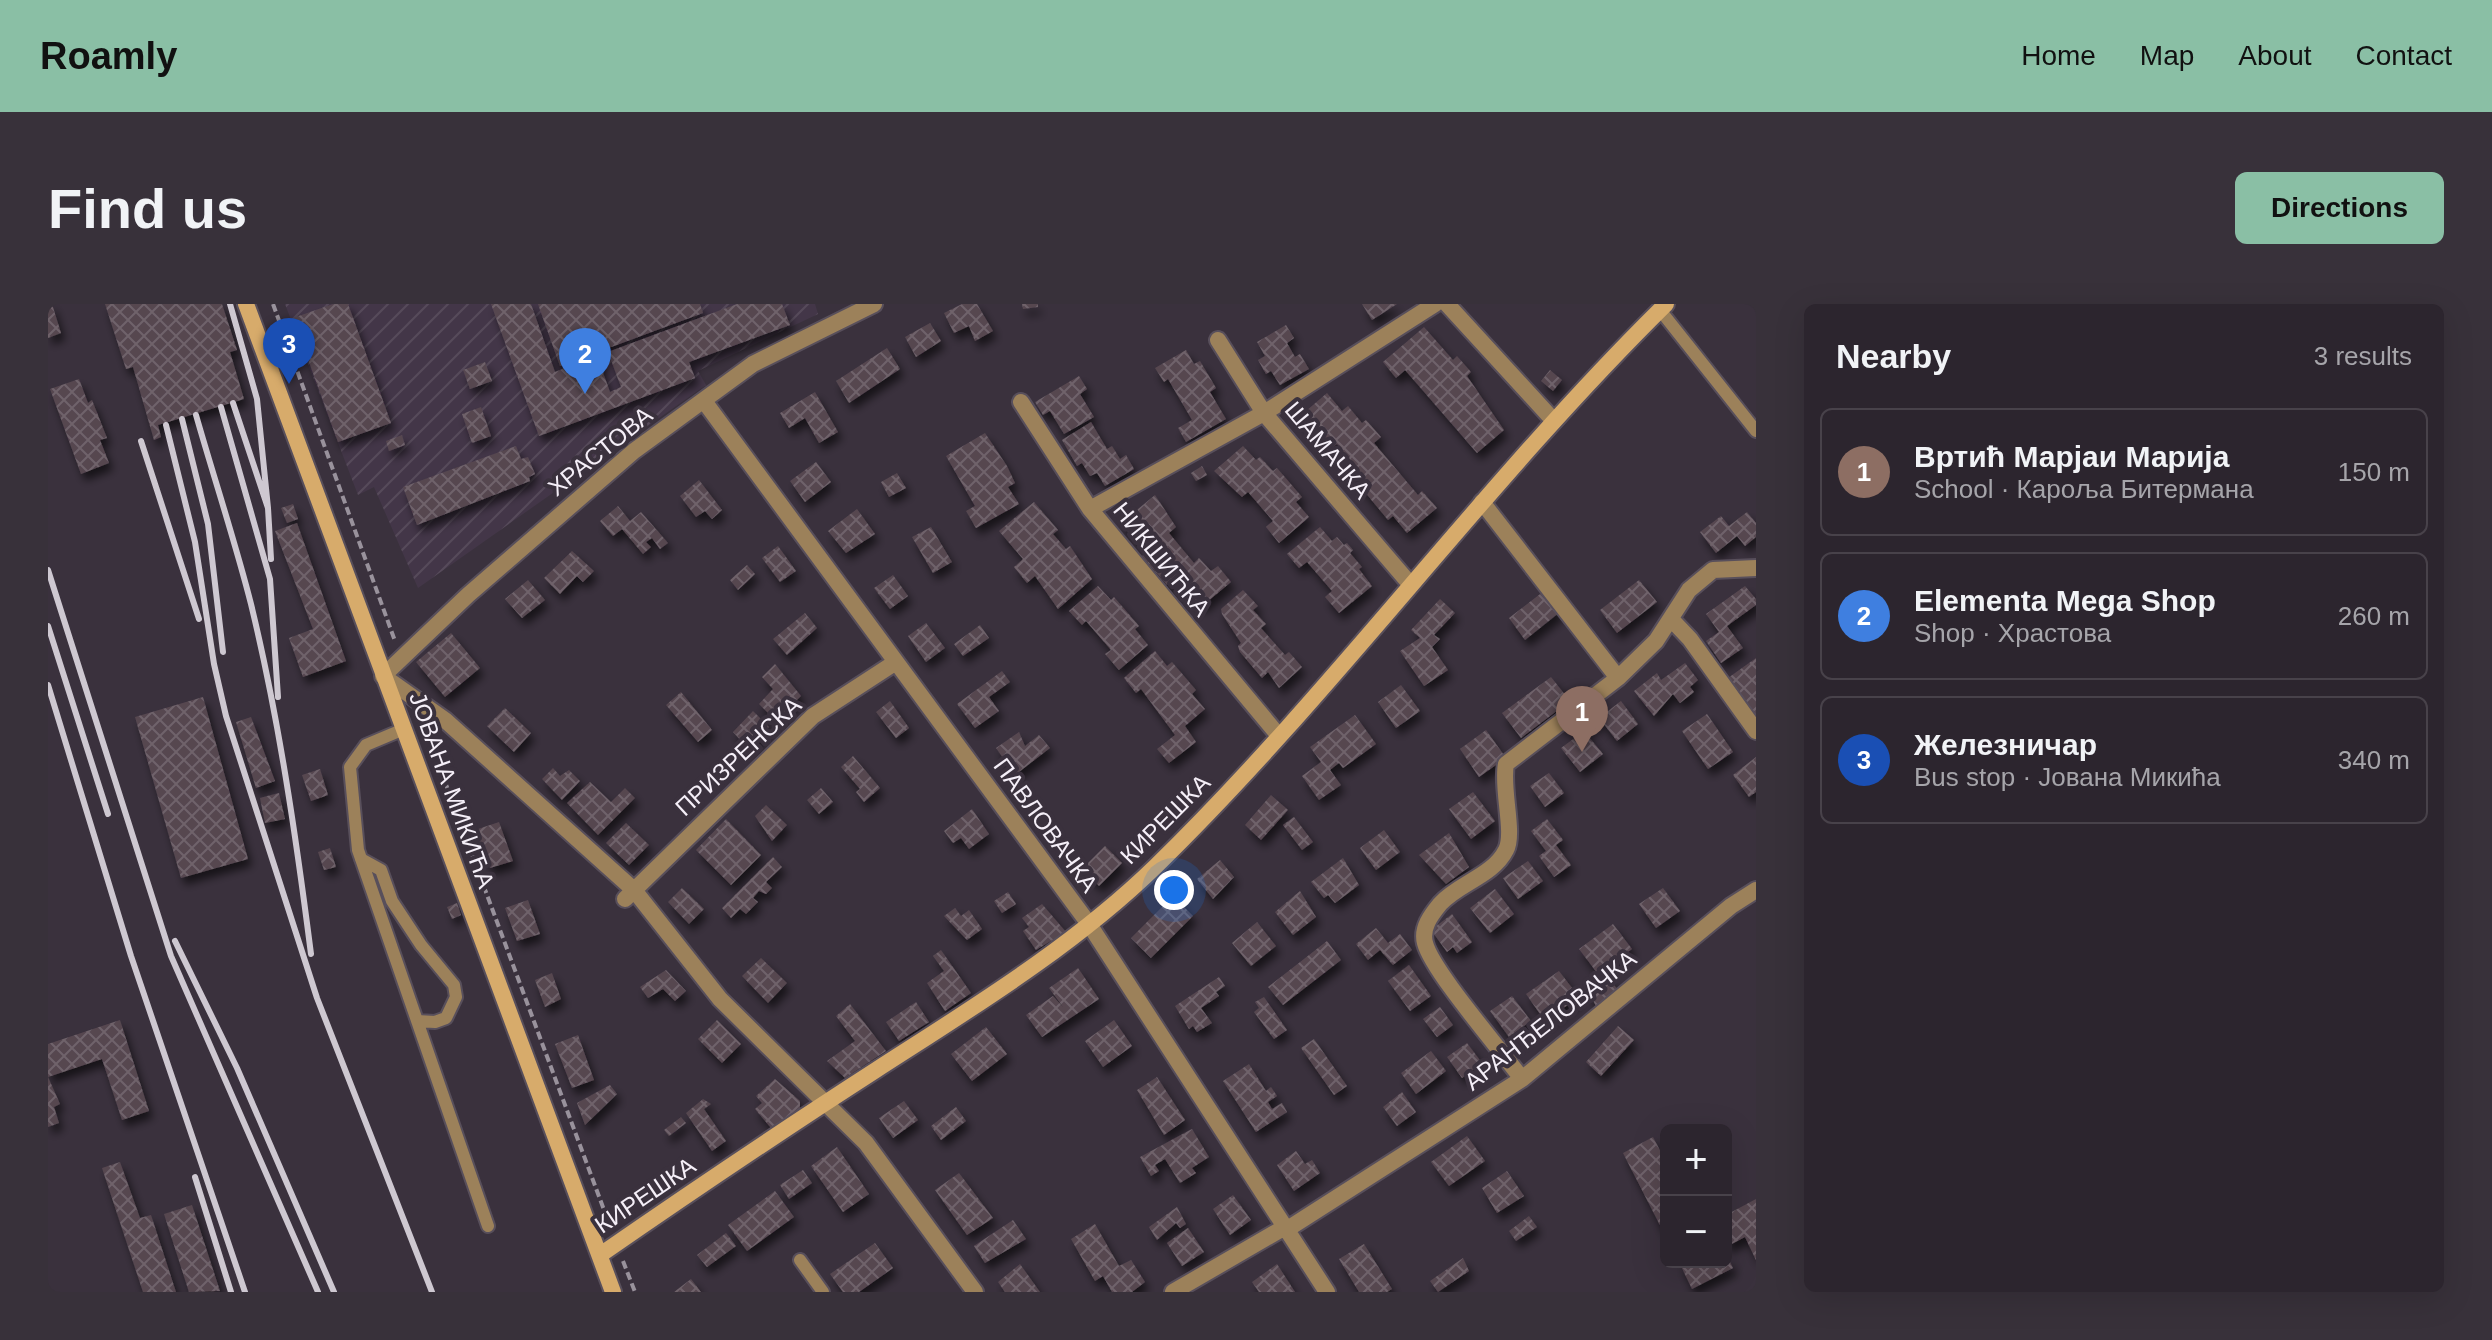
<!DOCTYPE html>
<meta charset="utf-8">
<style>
body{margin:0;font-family:Helvetica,sans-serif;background:#38313a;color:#f1f3f6}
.controls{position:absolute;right:24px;bottom:24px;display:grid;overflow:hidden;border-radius:12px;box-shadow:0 8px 32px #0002}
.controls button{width:72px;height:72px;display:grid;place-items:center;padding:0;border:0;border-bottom:2px solid #48424a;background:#2c252e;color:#f1f3f6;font:40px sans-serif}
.you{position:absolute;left:1126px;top:586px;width:28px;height:28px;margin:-20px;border:6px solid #fff;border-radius:50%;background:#1a73e8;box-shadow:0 0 0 12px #1a73e833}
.badge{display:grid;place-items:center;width:52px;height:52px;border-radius:50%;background:#8abfa5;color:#fff;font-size:26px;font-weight:700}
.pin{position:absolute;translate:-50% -66px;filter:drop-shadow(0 2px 4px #0008)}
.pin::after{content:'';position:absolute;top:42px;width:28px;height:24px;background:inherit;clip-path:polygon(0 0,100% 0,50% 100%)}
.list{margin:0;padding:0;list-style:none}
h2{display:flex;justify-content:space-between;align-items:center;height:104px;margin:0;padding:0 32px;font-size:34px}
h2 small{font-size:26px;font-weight:400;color:#a6a5aa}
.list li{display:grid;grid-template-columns:52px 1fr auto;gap:24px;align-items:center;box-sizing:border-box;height:128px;margin:0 16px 16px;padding:0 16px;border:2px solid #48424a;border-radius:12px}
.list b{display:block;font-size:30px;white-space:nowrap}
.list p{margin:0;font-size:26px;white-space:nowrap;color:#a6a5aa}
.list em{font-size:26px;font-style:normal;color:#a6a5aa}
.map{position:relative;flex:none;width:1708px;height:988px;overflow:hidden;border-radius:12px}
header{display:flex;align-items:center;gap:48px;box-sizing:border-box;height:112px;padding:0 40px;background:#8abfa5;color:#111}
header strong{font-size:38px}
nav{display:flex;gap:44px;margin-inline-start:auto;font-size:28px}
.intro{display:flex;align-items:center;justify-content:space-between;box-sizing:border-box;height:192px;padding:0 48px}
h1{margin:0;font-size:56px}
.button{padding:20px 36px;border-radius:12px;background:#8abfa5;color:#111;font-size:28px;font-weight:700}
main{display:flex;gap:48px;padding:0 48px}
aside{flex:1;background:#2c252e;border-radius:12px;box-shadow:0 8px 32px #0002}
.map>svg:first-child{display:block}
.industrial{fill:url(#industrial-furrows)}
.building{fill:url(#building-cross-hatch);filter:url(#shadow)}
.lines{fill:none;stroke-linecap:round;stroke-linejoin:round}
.lane-casing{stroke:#584f5b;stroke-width:16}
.street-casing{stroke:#584f5b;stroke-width:20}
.secondary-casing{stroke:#584f5b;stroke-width:20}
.path{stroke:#99929c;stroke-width:4;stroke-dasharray:8 4;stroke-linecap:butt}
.lane{stroke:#9c815a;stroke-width:12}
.street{stroke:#9c815a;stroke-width:16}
.secondary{stroke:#d7ab6b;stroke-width:16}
.rail{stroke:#cec8d1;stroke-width:6}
.labels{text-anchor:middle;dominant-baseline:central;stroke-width:8;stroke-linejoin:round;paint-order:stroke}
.street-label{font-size:24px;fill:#f5eff8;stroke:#3a313d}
</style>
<header>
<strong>Roamly</strong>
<nav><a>Home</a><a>Map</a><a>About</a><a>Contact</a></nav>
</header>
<div class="intro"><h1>Find us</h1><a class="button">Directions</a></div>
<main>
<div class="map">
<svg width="1708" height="988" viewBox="0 0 1708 988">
<defs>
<pattern id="industrial-furrows" width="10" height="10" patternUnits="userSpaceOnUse" patternTransform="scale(2)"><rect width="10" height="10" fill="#433648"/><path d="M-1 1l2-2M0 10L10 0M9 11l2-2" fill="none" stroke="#564a5a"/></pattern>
<pattern id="building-cross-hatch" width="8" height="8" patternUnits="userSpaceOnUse" patternTransform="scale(2)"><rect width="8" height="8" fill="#564750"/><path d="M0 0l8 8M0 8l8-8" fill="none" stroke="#6f626a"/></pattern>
<filter id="shadow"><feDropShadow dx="4" dy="7" stdDeviation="4" flood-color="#0009"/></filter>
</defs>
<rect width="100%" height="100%" fill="#3a313d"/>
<!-- industrial -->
<path class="industrial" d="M237 0H767L770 10 650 67 658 81 370 284 326 183 310 191Z"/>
<!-- building -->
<path class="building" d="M0 0H4L13 29 0 34Z
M57 0H174L189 46 182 48 196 95 110 121 113 133 106 136 85 63 78 65Z
M285 0H300L343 119 290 138 245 14Z
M443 0H483L507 68 549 52 562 88 573 83 560 48 689 0H734L742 21 641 58 647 74 491 132Z
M490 0H652L655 9 512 62Z
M914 0H929L945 27 927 37 921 22 906 29 896 9Z
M974 0H990V3L975 5Z
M1314 0H1349L1324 16Z
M882 19 893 37 868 53 857 33Z
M1238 21 1246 34 1239 39 1247 53 1252 50 1261 65 1232 81 1223 67 1218 70 1210 56 1217 52 1209 38Z
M1376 23 1405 56 1409 52 1423 68 1419 72 1456 126 1429 149 1357 66 1348 74 1335 58Z
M839 44 852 65 801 99 788 77Z
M1138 46 1146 60 1152 57 1168 84 1162 88 1178 115 1138 138 1130 124 1144 116 1120 75 1116 78 1107 64Z
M437 58 444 77 422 85 415 66Z
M1502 66 1514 76 1505 87 1493 77Z
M1031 72 1039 85 1032 90 1046 113 1016 130 1002 107 995 111 987 98Z
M31 75 40 99 44 96 59 134 52 136 61 159 33 170 2 85Z
M767 88 790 128 771 139 757 114 741 124 732 109Z
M1279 89 1294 107 1300 102 1314 119 1318 116 1333 133 1326 139 1370 191 1374 187 1389 204 1359 229 1345 212 1340 216 1311 181 1314 179 1299 162 1304 158 1289 140 1285 143 1271 127 1266 131 1251 113Z
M433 103 443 132 424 139 414 110Z
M1043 118 1059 145 1064 142 1072 155 1078 151 1086 165 1057 182 1049 169 1042 172 1034 159 1029 162 1014 136Z
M937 129 959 162 967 179 960 183 971 200 928 224 918 207 927 202 898 152Z
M354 131 357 141 341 147 338 137Z
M468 142 473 155 480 153 487 170 481 173 482 177 369 221 355 183Z
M1195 142 1208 156 1212 153 1225 167 1229 164 1254 193 1248 198 1261 213 1231 239 1218 223 1225 217 1200 188 1194 193 1166 167Z
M768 158 783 178 757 198 742 177Z
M1154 162 1159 171 1148 177 1143 169Z
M849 169 858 184 841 193 833 178Z
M651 176 674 206 664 215 657 207 648 213 632 192Z
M1107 191 1128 223 1121 229 1146 259 1151 254 1163 267 1170 262 1183 278 1153 303 1140 287 1134 291 1123 278 1119 281 1094 252 1100 247 1072 220Z
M986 198 1010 226 1005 230 1018 245 1022 242 1044 275 1010 305 987 272 979 279 966 263 975 255 951 227Z
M245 200 250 215 239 219 233 204Z
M570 202 582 217 593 208 620 239 612 245 604 234 598 238 603 243 595 250 574 225 565 232 552 217Z
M809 205 827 230 798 249 780 227Z
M1699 208 1708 219V233L1697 242 1689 232 1668 249 1652 228 1673 212 1681 222Z
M249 219 298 357 255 373 241 334 265 325 227 227Z
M883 223 904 258 885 269 864 233Z
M1272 223 1284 237 1289 233 1296 241 1299 239 1305 246 1302 249 1314 263 1311 265 1324 282 1291 309 1277 293 1284 287 1259 258 1251 264 1239 250Z
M730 242 748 267 732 278 714 254Z
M524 247 546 267 535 278 529 272 512 290 496 274Z
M699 261 707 270 690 286 682 276Z
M845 271 860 292 842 305 826 284Z
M480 276 497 296 474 314 457 295Z
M1591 276 1609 298 1569 329 1552 306Z
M1050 282 1063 296 1066 293 1091 322 1087 325 1100 341 1071 366 1057 350 1063 346 1038 317 1034 321 1021 307Z
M1697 282 1708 295V301L1679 322 1695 344 1673 359 1658 337 1671 328 1658 310Z
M1195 286 1210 302 1205 306 1218 320 1213 324 1237 351 1241 348 1254 363 1231 384 1220 368 1214 374 1192 348 1190 342 1193 339 1174 310 1173 305Z
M1496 287 1512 308 1477 336 1461 314Z
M1392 295 1407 309 1386 331 1392 335 1384 343 1400 366 1376 382 1352 347 1372 334 1363 326Z
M757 309 769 324 739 351 725 335Z
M878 319 897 344 878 358 860 332Z
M932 321 941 334 915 352 906 340Z
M403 329 432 364 397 393 368 358Z
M1107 347 1119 362 1124 358 1148 386 1144 390 1157 405 1137 422 1148 438 1121 459 1109 445 1127 431 1093 385 1088 389 1076 374Z
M1708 354V415L1680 374Z
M1637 359 1650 376 1642 383 1646 388 1632 399 1625 390 1606 412 1586 387 1609 369 1613 376Z
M727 360 753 392 728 417 711 400 725 385 714 373Z
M954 367 962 378 941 393 951 407 927 424 909 400Z
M1503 373 1522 397 1473 434 1454 409Z
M1353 381 1372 407 1348 424 1330 398Z
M633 388 664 426 650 438 618 401Z
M155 393 200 555 133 574 87 413Z
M842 397 861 424 848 434 828 408Z
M1573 397 1590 420 1569 437 1551 414Z
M457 404 483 429 466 448 439 422Z
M705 407 721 423 700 444 685 428Z
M1659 410 1685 448 1660 465 1634 427Z
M1307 411 1328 440 1295 464 1291 459 1282 466 1293 481 1271 496 1254 472 1273 458 1262 443Z
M203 413 227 477 208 484 188 418Z
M1438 426 1458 454 1431 473 1412 445Z
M1536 427 1555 450 1532 468 1513 444Z
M971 428 977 442 991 431 1002 444 967 471 948 444Z
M805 452 832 484 816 498 808 488 812 485 793 463Z
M1708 453V488L1701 493 1685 471Z
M505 464 512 472 521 466 532 477 514 496 494 475Z
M272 465 280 491 263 497 254 471Z
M1501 469 1516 489 1497 503 1482 482Z
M542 478 563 498 577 484 587 494 550 531 519 499Z
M773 484 785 498 771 510 759 496Z
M1425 488 1447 517 1423 535 1401 505Z
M231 489 237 515 217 519 212 494Z
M1223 491 1240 506 1213 536 1197 521Z
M718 501 739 521 724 537 707 512Z
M924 505 941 530 921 545 913 534 905 539 896 527Z
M1246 513 1265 538 1254 546 1235 521Z
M678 515 713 551 683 581 648 546Z
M1499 515 1515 536 1508 541 1523 561 1506 573 1491 552 1498 547 1483 527Z
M451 518 465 557 442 564 427 526Z
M578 519 601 541 581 561 558 539Z
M1336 526 1352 548 1328 566 1312 544Z
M1401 529 1421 563 1398 580 1371 551Z
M1057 542 1074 559 1051 582 1034 565Z
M282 544 288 563 276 566 270 548Z
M725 553 734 563 718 578 724 584 718 590 711 587 705 594 710 598 698 610 692 605 683 614 674 604Z
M1295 554 1311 581 1287 599 1280 591 1276 594 1263 578Z
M1172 556 1186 573 1165 595 1149 575Z
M1480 557 1495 577 1470 595 1455 574Z
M634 584 656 605 641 620 620 598Z
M1615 584 1632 607 1608 624 1591 600Z
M1447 585 1466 610 1442 629 1422 604Z
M1252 587 1268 613 1245 631 1227 608Z
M960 588 968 600 954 609 946 597Z
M1125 592 1145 612 1103 654 1083 634Z
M480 596 492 630 469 637 457 604Z
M409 599 413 611 404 615 399 603Z
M994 600 1018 628 988 646 975 627 981 623 974 614Z
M907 604 913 612 921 606 934 625 919 636 896 612Z
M1404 610 1424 638 1409 649 1405 643 1399 648 1383 626Z
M1209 618 1228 642 1203 662 1184 639Z
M1565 620 1584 645 1550 670 1531 645Z
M1328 624 1340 639 1352 630 1364 646 1345 661 1332 646 1320 656 1308 640Z
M1279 637 1293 656 1235 701 1220 683Z
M893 646 923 689 897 707 879 679 896 667 885 652Z
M713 654 739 679 720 699 694 672Z
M1361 661 1383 692 1362 707 1340 677Z
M1030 664 1051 695 994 733 978 711 1005 692 1015 703 1001 684Z
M618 666 638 687 627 697 615 685 600 694 592 683Z
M1511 667 1531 693 1497 717 1478 690Z
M504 669 513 695 497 703 487 676Z
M1559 672 1570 686 1561 691 1564 695 1549 704 1540 687Z
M1171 673 1177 682 1168 688 1171 692 1153 704 1164 719 1149 728 1145 722 1141 725 1127 702Z
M1464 692 1483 717 1461 733 1442 707Z
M1216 693 1239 726 1226 735 1206 708 1211 704 1207 698Z
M868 698 881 718 851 737 838 718Z
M802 700 838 747 797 774 779 757 807 737 788 712Z
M1392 703 1405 721 1389 733 1375 715Z
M72 716 101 807 74 816 54 755 0 773 12 800 6 803 11 819 0 823V740Z
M669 716 693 740 674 759 650 735Z
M1066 716 1084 742 1055 763 1037 737Z
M1570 722 1586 736 1553 772 1538 758Z
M938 723 959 750 924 777 903 750Z
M530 731 546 776 524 784 507 740Z
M1266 735 1299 782 1286 791 1253 744Z
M1419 739 1434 759 1414 774 1399 753Z
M1383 747 1398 767 1368 790 1353 769Z
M1201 760 1218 787 1223 783 1229 792 1220 798 1224 805 1234 799 1239 808 1208 828 1175 777Z
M1109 773 1137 816 1116 831 1089 786Z
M727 775 752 797V805L723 824 707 805 714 799 708 792Z
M562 781 569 790 537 821 529 799Z
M1354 788 1368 808 1349 822 1335 803Z
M655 795 663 800 656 805 678 837 664 847 638 809Z
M856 797 870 816 845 834 831 814Z
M908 803 918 817 893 836 883 822Z
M633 813 638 819 621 832 616 826Z
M1144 825 1161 853 1144 864 1148 869 1132 879 1117 855 1107 861 1111 867 1103 872 1092 853Z
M1419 832 1437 857 1401 882 1383 858Z
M1605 833 1618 858V933L1575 849Z
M789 843 821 890 795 908 763 862Z
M1248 847 1257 860 1264 856 1272 869 1246 887 1229 861Z
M72 858 92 914 103 911 128 988H95L54 864Z
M755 866 764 879 741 895 732 881Z
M1459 867 1476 892 1449 909 1434 884Z
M911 869 945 914 919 931 887 886Z
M727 887 746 913 699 947 680 921Z
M1185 891 1203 916 1182 931 1165 905Z
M1708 895V956L1697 933 1678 943V911Z
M144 901 172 987 141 988 116 910Z
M1129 903 1138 920 1132 924 1128 919 1109 936 1101 923Z
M1481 912 1489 923 1468 937 1461 927Z
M965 916 978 935 937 959 926 942Z
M1047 920 1071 962 1083 956 1097 978 1084 988H1064L1055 972 1047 977 1023 935Z
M1140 924 1156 948 1134 962 1119 939Z
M678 929 688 942 659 963 649 951Z
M827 939 845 964 811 988H795L782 970Z
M1316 940 1344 985 1339 988H1311L1291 955Z
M1678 950 1685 964 1644 985 1631 958H1678Z
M1415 954 1421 967 1390 988 1382 977Z
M972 960 992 988H957L950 978Z
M1229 960 1247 988H1211L1204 978Z
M643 975 653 988H626Z"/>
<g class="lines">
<defs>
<path id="lane" d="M1612 6 1708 127
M356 425 318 441 302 463 310 546 440 922
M313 555 333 566 344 597 373 641 406 681 408 693 398 714 387 718 369 717
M752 956 775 988"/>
<path id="street" d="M826 0 705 60 586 147 420 291 335 372 397 416 586 586 672 695 818 839 927 988
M1399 0 1506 117
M1170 36 1216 109 1362 280
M656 97 1041 620 1279 988
M973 98 1042 205 1231 432
M1434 198 1570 374
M1042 205 1216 109 1387 0
M1623 315 1642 335 1708 427
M577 595 765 412 848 358
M1474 775C1454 747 1384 667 1377 639 1373 624 1383 611 1392 600 1411 579 1445 572 1458 546 1467 529 1453 484 1458 460L1570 374 1608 337 1641 286 1665 266 1708 264
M1238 926 1474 775 1683 602 1708 586
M1125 988 1237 923"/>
<path id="secondary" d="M198 0 565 988
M552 951C643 888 735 826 828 766 924 704 1026 642 1108 562 1289 385 1437 178 1618 0"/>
</defs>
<!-- lane casing -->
<use href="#lane" class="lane-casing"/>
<!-- street casing -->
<use href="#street" class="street-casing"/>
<!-- secondary casing -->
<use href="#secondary" class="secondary-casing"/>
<!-- path -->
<path class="path" d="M225 0 347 337
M377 424 562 922
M575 957 587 988"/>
<!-- lane -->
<use href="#lane" class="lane"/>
<!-- street -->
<use href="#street" class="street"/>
<!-- secondary -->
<use href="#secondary" class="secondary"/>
<!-- rail -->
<path class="rail" d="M182 0 209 95 220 204
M185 99 220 204 223 255
M173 103 222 275 230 393
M148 111C166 174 187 237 203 300 231 415 248 533 263 650
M134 115 160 220 175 348
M118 121 147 238 166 360 178 412 269 694 384 988
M93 137 151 315
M0 266 123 652 270 988
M0 322 60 510
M0 381 83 652 197 988
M127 637 189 764 286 988
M147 873 183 988"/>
</g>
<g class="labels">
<!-- street labels -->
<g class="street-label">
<text transform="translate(1280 146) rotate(50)">ШАМАЧКА</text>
<text transform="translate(552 147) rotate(-39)">ХРАСТОВА</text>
<text transform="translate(1114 255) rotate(51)">НИКШИЋКА</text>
<text transform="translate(690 452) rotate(-43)">ПРИЗРЕНСКА</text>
<text transform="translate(404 486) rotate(70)">ЈОВАНА МИКИЋА</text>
<text transform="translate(1117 515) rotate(-45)">КИРЕШКА</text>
<text transform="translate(998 521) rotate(54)">ПАВЛОВАЧКА</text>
<text transform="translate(1502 716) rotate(-38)">АРАНЂЕЛОВАЧКА</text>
<text transform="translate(597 891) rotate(-34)">КИРЕШКА</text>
</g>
</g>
</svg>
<div class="controls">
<button>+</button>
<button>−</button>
</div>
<div class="you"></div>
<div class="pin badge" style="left:1534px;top:448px;background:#8d6e63">1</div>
<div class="pin badge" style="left:537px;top:90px;background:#3f7fe0">2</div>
<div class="pin badge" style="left:241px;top:80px;background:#1a4fb4">3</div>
</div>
<aside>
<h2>Nearby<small>3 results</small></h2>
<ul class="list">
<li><span class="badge" style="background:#8d6e63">1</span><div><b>Вртић Марјаи Марија</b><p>School · Кароља Битермана</p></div><em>150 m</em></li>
<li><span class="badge" style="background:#3f7fe0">2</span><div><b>Elementa Mega Shop</b><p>Shop · Храстова</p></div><em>260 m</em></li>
<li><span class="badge" style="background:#1a4fb4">3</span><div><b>Железничар</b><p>Bus stop · Јована Микића</p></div><em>340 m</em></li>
</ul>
</aside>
</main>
